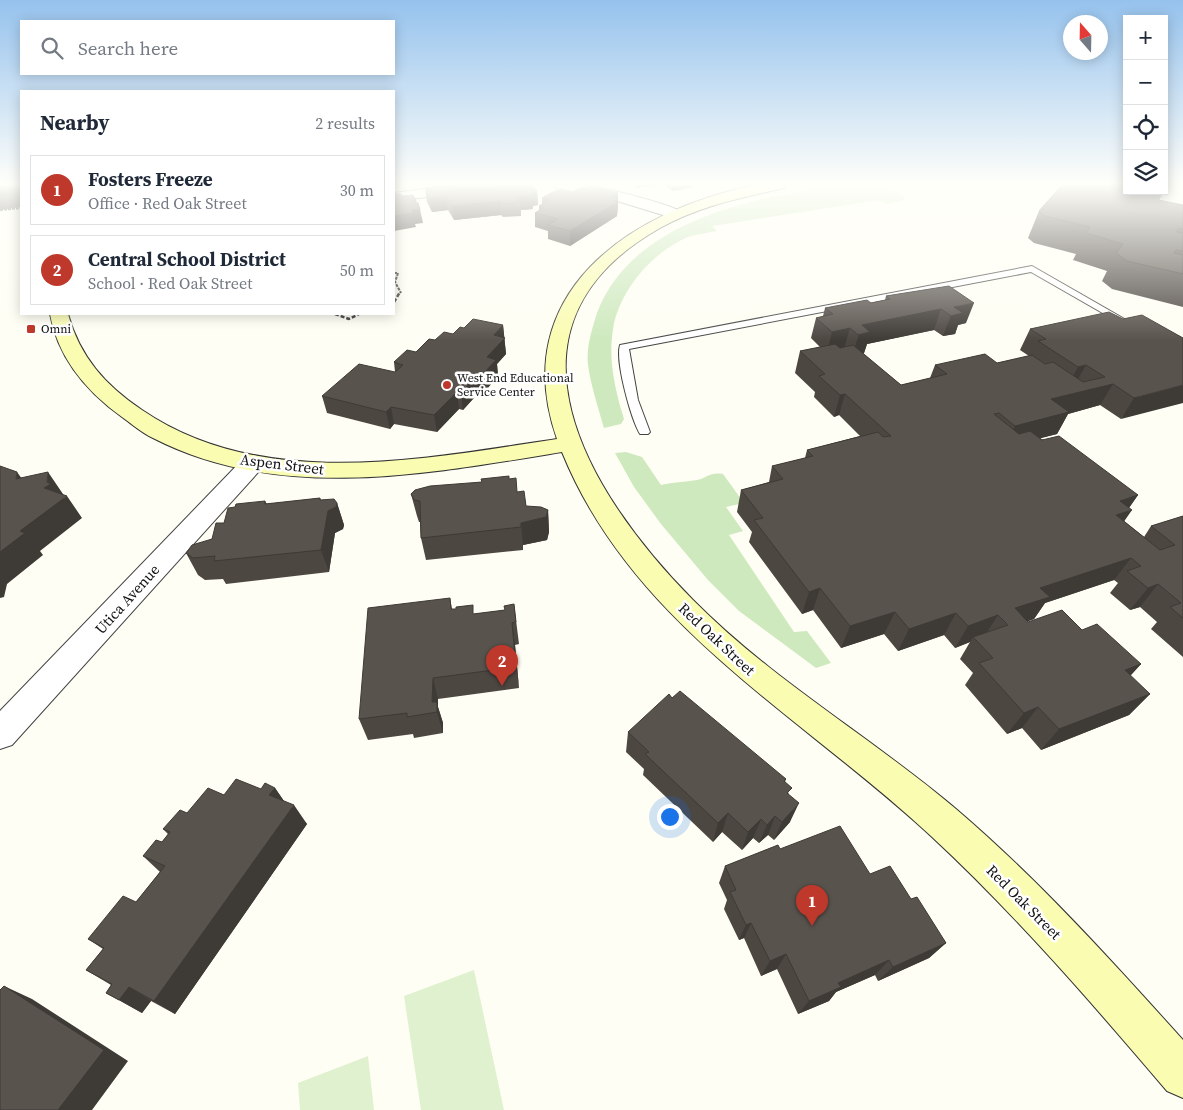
<!DOCTYPE html>
<meta charset="utf-8">
<style>
body{margin:0;font-family:"Source Serif 4",serif;background:#f2f2f3;color:#1f2937}
.controls{position:absolute;right:15px;top:15px;display:grid;overflow:hidden;border-radius:0px;box-shadow:0 2px 12px #0003}
.controls button{width:45px;height:45px;display:grid;place-items:center;padding:0;border:0;border-bottom:1px solid #e0e1e3;background:#fff;color:#1f2937;font:25px sans-serif}
.compass{position:absolute;left:1063px;top:15px;width:45px;height:45px;border-radius:50%;background:#fff;box-shadow:0 2px 12px #0003;rotate:340deg}
.you{position:absolute;left:669px;top:816px;width:18px;height:18px;margin:-12px;border:4px solid #fff;border-radius:50%;background:#1a73e8;box-shadow:0 0 0 8px #1a73e833}
.badge{display:grid;place-items:center;width:32px;height:32px;border-radius:50%;background:#be392b;color:#fff;font-size:16px;font-weight:700}
.pin{position:absolute;translate:-50% -41px;filter:drop-shadow(0 1px 2px #0008)}
.pin::after{content:'';position:absolute;top:26px;width:18px;height:15px;background:inherit;clip-path:polygon(0 0,100% 0,50% 100%)}
.list{margin:0;padding:0;list-style:none}
h2{display:flex;justify-content:space-between;align-items:center;height:65px;margin:0;padding:0 20px;font-size:21px}
h2 small{font-size:16px;font-weight:400;color:#747a83}
.list li{display:grid;grid-template-columns:32px 1fr auto;gap:15px;align-items:center;box-sizing:border-box;height:70px;margin:0 10px 10px;padding:0 10px;border:1px solid #e0e1e3;border-radius:0px}
.list b{display:block;font-size:19px;white-space:nowrap}
.list p{margin:0;font-size:16px;white-space:nowrap;color:#747a83}
.list em{font-size:16px;font-style:normal;color:#747a83}
.icon{flex:none;width:28px;height:28px;fill:none;stroke:currentColor;stroke-width:2;stroke-linecap:round;stroke-linejoin:round}
.map{position:relative;flex:none;width:1183px;height:1110px;overflow:hidden}
.search{position:absolute;background:#fff;box-shadow:0 2px 12px #0003;left:20px;top:20px;width:375px;height:55px;display:flex;align-items:center;gap:12px;box-sizing:border-box;padding:0 18px;border-radius:0px;color:#747a83;font-size:19px}
.panel{position:absolute;background:#fff;box-shadow:0 2px 12px #0003;left:20px;top:90px;width:375px;height:225px;border-radius:0px}
.map>svg:first-child{display:block}
.green{fill:#cee9be}
.pitch{fill:#e0f1cf}
.lines{fill:none;stroke-linecap:round;stroke-linejoin:round}
.lane-casing{stroke:#444;stroke-width:2}
.street-casing{stroke:#444;stroke-width:2}
.secondary-casing{stroke:#333;stroke-width:2}
.path-far1{stroke:#333;stroke-width:2;stroke-dasharray:3 1;stroke-linecap:butt}
.path{stroke:#333;stroke-width:2.5;stroke-dasharray:4 2;stroke-linecap:butt}
.lane{fill:#fff;fill-rule:evenodd}
.street{fill:#fff;fill-rule:evenodd}
.secondary{fill:#fafcb2;fill-rule:evenodd}
.wall{fill:#4d4742}
.shaded-wall{fill:#3e3a36}
.building{fill:#59534d;stroke:#3e3a36}
.poi-dot{fill:#be392b;stroke:#fff;stroke-width:2}
.labels{text-anchor:middle;dominant-baseline:central;stroke-width:5;stroke-linejoin:round;paint-order:stroke}
.far-poi-label{font-size:12px;fill:#111;stroke:#fff;text-anchor:start}
.street-label{font-size:15px;fill:#111;stroke:#fff}
</style>
<div class="map">
<svg width="1183" height="1110" viewBox="0 0 1183 1110">
<rect width="100%" height="100%" fill="#fffef4"/>
<!-- green -->
<path class="green" d="M848 185H877L879 188 895 191 904 196 905 200 886 204 879 200 712 226 717 231C708 233 697 234 688 237 652 252 619 291 613 329 608 360 615 390 624 419L621 424 604 428C598 407 591 386 588 365 586 348 592 329 597 313 632 219 760 195 848 185Z
M626 452 642 457 661 485C673 482 685 482 697 480 708 478 709 472 723 474L744 503 726 507 743 531 729 535 794 632 807 631 831 663 816 668 739 611 708 580 661 524 634 487 615 453Z"/>
<!-- pitch -->
<path class="pitch" d="M474 970 504 1110H421L404 996Z
M368 1056 374 1110H300L298 1083Z"/>
<g class="lines">
<defs>
<path id="lane" d="M1032 266 1128 321 1120 323 1031 272 629 349 638 400 650 432 648 434H640C631 419 615 361 620 345Z"/>
<path id="street" d="M454 185H499L492 189 394 201V193Z
M554 185C566 185 578 184 590 186 604 188 677 205 684 214L676 219 614 200 556 188Z
M253 455 262 458 265 463 262 468 12 745 0 749V711L244 458Z"/>
<path id="secondary" d="M756 185H786L784 188C741 198 699 206 660 228 485 327 588 494 693 600 772 680 871 737 956 809 1038 879 1111 960 1183 1040V1098L1167 1091C1092 1003 1016 915 931 836 801 715 632 625 562 452 428 474 279 503 153 438 142 433 132 424 122 417 86 391 58 358 50 314H68C80 357 105 385 142 410 262 492 422 459 557 439 506 294 630 210 756 185Z"/>
</defs>
<!-- lane casing -->
<use href="#lane" class="lane-casing"/>
<!-- street casing -->
<use href="#street" class="street-casing"/>
<!-- secondary casing -->
<use href="#secondary" class="secondary-casing"/>
<!-- path-far1 -->
<path class="path-far1" d="M0 210 21 208
M394 273H398L395 282 401 293"/>
<!-- path -->
<path class="path" d="M394 302 400 292
M335 314 349 319 359 314"/>
<!-- lane -->
<use href="#lane" class="lane"/>
<!-- street -->
<use href="#street" class="street"/>
<!-- secondary -->
<use href="#secondary" class="secondary"/>
</g>
<!-- wall -->
<path class="wall" d="M664 185H693V187L673 191Z
M425 188 537 191 538 205 533 206V209L521 210V216L503 217 501 215 454 220 448 210 432 212 427 202Z
M587 188 618 206 617 216 570 246 548 239V231L535 227V213L539 210V206L542 205V198Z
M1127 191H1164L1159 200 1183 205V307L1112 289 1102 281 1107 271 1073 260 1076 254 1034 243 1028 238 1039 211Z
M949 286 966 323 958 325 955 334 943 336 934 330 867 344 864 353 863 354 901 385 930 378 935 365 997 363 1029 356 1020 350 1030 329 1123 319 1183 338 1121 419 1100 405 1068 414 1057 434 1040 438 1138 495 1129 508 1124 521 1144 537 1151 526 1183 516V657L1151 629 1157 622 1140 607 1130 610 1110 593 1118 583 1114 580 1045 603 1034 619 1028 621V622L1082 630 1141 664 1130 676 1150 694 1129 715 1041 750 1022 728 1007 734 965 685 973 673 960 659 970 642 955 648 944 635 898 651 884 634 841 648 813 610 802 614 749 542 752 532 737 512 741 490 769 482 772 466 805 458 807 450 860 436 839 415 834 417 814 397 815 392 795 373 800 351 820 347 811 338 816 318 823 316 825 308 871 303 885 300 886 296Z
M503 325 506 354 497 364 498 376 486 390 482 389 463 410 459 409 437 432 394 424 390 429 327 413 322 396 395 372 394 362 416 352 435 340 453 334 464 328Z
M509 479 526 506 548 510 549 532 547 540 523 545V550L426 560 421 538 420 522H419L417 516 411 494 482 482Z
M320 498V500L337 503 344 525 343 529 335 533 329 572 226 584 223 579 205 580 198 575 186 553 212 539 224 523 265 501 267 504Z
M450 598 452 609 474 614 505 610 514 604 519 644 515 645 519 688 438 699V707L443 723V733L414 738 413 734 368 740 359 719Z
M672 698 786 779 785 782 789 795 790 822 774 840 768 835 759 843 753 838 742 850 722 832 713 842 643 775 644 769 626 752 628 732Z
M275 788 284 801 307 824 175 1014 151 1001 142 1013 106 993 111 985 86 970 103 949 88 939 136 902 160 872 143 856 162 842 168 834 163 829 187 813 224 795 261 789Z
M780 849 870 874 911 899 946 943 929 958 878 981 875 975 836 992 829 1001 798 1014 777 969 761 976 744 938 739 940 724 909 727 900 719 883 725 866Z"/>
<!-- shaded-wall -->
<path class="shaded-wall" d="M17 185H21V207L0 210V190Z
M636 185H660L636 188Z
M673 185H693V187L673 191Z
M537 191 538 205 533 206V209L521 210 520 202 516 197 530 192Z
M618 193V206L617 216 570 246V231L611 197Z
M446 196 448 210 432 212 430 198Z
M413 201H416L418 209H420L423 223 415 224 416 227 394 231V216Z
M500 201 501 215 454 220 452 206Z
M974 303 966 323 958 325 955 334 943 336 954 307Z
M941 309 934 330 867 344 864 353 852 356 862 325Z
M503 325 506 354 497 364 498 376 486 390 484 373 487 357 494 335Z
M850 328 844 349 827 353 832 332Z
M1086 365 1074 386 1066 388 1078 367Z
M480 372 482 389 463 410 461 393Z
M1113 384 1100 405 1068 414 1057 434 1004 448 1015 426 1051 399Z
M1183 385V403L1121 419 1134 398Z
M457 392 459 409 437 432 434 415Z
M845 394 839 415 834 417 840 395Z
M391 407 394 424 390 429 386 412Z
M17 472 33 494 16 479Z
M48 472 63 494V499L67 496 82 518 40 551 43 555 7 584 4 597 0 598V552L20 531 44 488 47 482Z
M1138 495 1126 512 1132 510 1116 533 1100 537 1120 501Z
M320 498 326 517 328 511 337 503 344 525 343 529 335 533 329 572 321 550Z
M548 510 549 532 547 540 523 545 521 523Z
M1131 558 1114 580 1045 603 1034 619 1006 629 1015 608 1040 588Z
M1158 584 1140 607 1130 610 1148 588Z
M820 588 813 610 802 614 809 592Z
M895 612 884 634 841 648 850 626Z
M956 613 944 635 898 651 909 629Z
M998 615 984 637H973L970 642 955 648 968 626Z
M512 623 515 645 519 688 516 667Z
M1141 664 1121 686 1125 670Z
M433 678 438 699V707L443 723V733L437 712 432 702Z
M1150 694 1129 715 1041 750 1059 729Z
M1038 707 1022 728 1007 734 1024 713Z
M275 788 288 807 269 795Z
M799 803 790 822 774 840 782 822Z
M294 805 307 824 175 1014 154 1001Z
M728 813 722 832 713 842 718 823Z
M775 816 768 835 759 843 767 825Z
M761 819 753 838 742 850 748 832Z
M751 923 744 938 739 940 746 925Z
M946 943 929 958 878 981 893 967Z
M786 954 777 969 761 976 770 961Z
M889 960 875 975 836 992 829 1001 798 1014 809 1001 838 983Z
M4 986 32 999 128 1061 92 1110H58Z
M129 987 151 1001 142 1013 119 1000Z"/>
<!-- building -->
<path class="building" d="M0 185H17L15 189 0 190Z
M451 185H532L537 191 530 192 532 195 516 197 520 202 502 204 500 201 452 206 446 196 430 198 425 188Z
M1062 185H1127V191H1163L1158 200 1183 205V229L1179 228 1176 232 1183 233V251L1176 250 1174 253 1183 255V274L1127 261 1116 253 1123 244 1086 233 1090 227 1045 216 1039 211Z
M591 186 618 193 611 197 618 198 613 201 617 202 570 231 548 225 558 219 535 213 544 208 539 206 550 200 542 198 551 193 561 189 573 192 582 187 587 188Z
M394 194H401L402 196 413 195 416 201H413L418 203 420 209 412 210 413 213 394 216Z
M949 286 974 303 954 307 963 313 951 316 941 309 862 325 870 332 858 335 850 328 832 332 816 318 833 314 825 308 867 300 871 303 890 299 886 296Z
M1109 312 1123 319 1142 315 1183 338V385L1134 398 1113 384 1051 399 1069 412 1015 426 999 413 994 414 1019 434 1030 431 1042 440 1059 436 1138 495 1120 501 1132 510 1116 515 1160 550 1175 545 1151 526 1183 516V618L1170 607 1181 603 1158 584 1148 588 1127 571 1141 566 1131 558 1040 588 1050 597 1015 608 1028 622 1062 610 1082 630 1097 624 1141 664 1125 670 1150 694 1059 729 1038 707 1024 713 979 663 993 658 973 637 1008 625 998 615 968 626 956 613 909 629 895 612 850 626 820 588 809 592 754 520 763 518 741 490 783 479 772 466 813 456 807 450 878 432 883 437 891 436 845 394 840 395 819 376 825 374 800 351 835 344 840 348 853 345 901 385 947 374 935 365 985 354 997 363 1032 355 1045 364 1053 362 1083 382 1105 377 1086 365 1078 367 1038 341 1046 339 1030 329Z
M473 319 503 325 494 335 505 338 487 357 496 360 484 373 480 372 461 393 457 392 434 415 391 407 386 412 322 396 359 364 395 372 403 365 394 362 407 350 416 352 429 339 435 340 444 332 453 334 460 327 464 328Z
M0 466 17 472 16 479 48 472 47 482 51 484 44 488 67 496 20 531 25 533 0 552Z
M509 476V479L516 478 517 492 524 491 526 506 541 507 548 510 546 517 521 523V527L421 538 420 501 414 500 411 494 415 490 430 486 482 482 481 479Z
M320 498V500L334 499 337 503 336 507 328 511 321 550 214 561 215 556 193 558 186 553 192 545 212 539 216 523H224L228 508 235 507 236 504 265 501V504Z
M450 598 451 609H456V607L473 605V614L505 610 504 606 514 604 516 622 512 623 516 667 433 678 432 702H437V712L407 717V713L359 719 368 608Z
M680 691 786 779 784 781 792 788 787 793 799 803 782 822 775 816 767 825 761 819 748 832 728 813 718 823 645 754 649 752 628 732 669 694 672 698Z
M236 779 261 789 265 783 275 788 269 795 294 805 154 1001 129 987 119 1000 106 993 112 984 86 970 104 948 88 939 123 896 136 902 165 866 143 856 156 840 162 842 170 832 163 829 180 810 187 813 208 788 224 795Z
M840 826 870 874 890 866 911 899 917 897 946 943 893 967 889 960 838 983 841 987 809 1001 786 954 770 961 751 923 746 925 730 892 736 890 725 866 778 845 780 849Z
M4 986 104 1050 58 1110H0V990Z"/>
<!-- sky -->
<linearGradient id="sky" x2="0" y2="1"><stop stop-color="#95c2ed"/><stop offset="0.54" stop-color="#fffffa"/><stop offset="1" stop-color="#fffffa" stop-opacity="0"/></linearGradient>
<rect width="1183" height="341" fill="url(#sky)"/>
<!-- markers -->
<g class="poi-dot">
<rect x="26" y="324" width="10" height="10" rx="2.5"/>
<circle cx="447" cy="385" r="5"/>
</g>
<g class="labels">
<!-- far-poi labels -->
<g class="far-poi-label">
<text x="41" y="329">Omni</text>
<text x="457" y="378">West End Educational<tspan x="457" dy="14">Service Center</tspan></text>
</g>
<!-- street labels -->
<g class="street-label">
<text transform="translate(282 464) rotate(7)">Aspen Street</text>
<text transform="translate(127 599) rotate(-48)">Utica Avenue</text>
<text transform="translate(717 639) rotate(43)">Red Oak Street</text>
<text transform="translate(1024 902) rotate(45)">Red Oak Street</text>
</g>
</g>
</svg>
<div class="controls">
<button>+</button>
<button>−</button>
<button><svg class="icon" aria-label="locate" viewBox="0 0 24 24"><circle cx="12" cy="12" r="6"/><path d="M12 2v4M12 18v4M2 12h4M18 12h4"/></svg></button>
<button><svg class="icon" aria-label="layers" viewBox="0 0 24 24"><path d="M12 4l9 5-9 5-9-5zM3 14l9 5 9-5"/></svg></button>
</div>
<svg class="compass" viewBox="-18 -18 36 36"><path d="M0-13l5 13h-10z" fill="#e53935"/><path d="M0 13l5-13h-10z" fill="#747a83"/></svg>
<div class="you"></div>
<div class="pin badge" style="left:812px;top:926px">1</div>
<div class="pin badge" style="left:502px;top:686px">2</div>
<div class="search"><svg class="icon" aria-label="search" viewBox="0 0 24 24"><circle cx="10" cy="10" r="6"/><path d="M15 15l6 6"/></svg>Search here</div>
<section class="panel">
<h2>Nearby<small>2 results</small></h2>
<ul class="list">
<li><span class="badge">1</span><div><b>Fosters Freeze</b><p>Office · Red Oak Street</p></div><em>30 m</em></li>
<li><span class="badge">2</span><div><b>Central School District</b><p>School · Red Oak Street</p></div><em>50 m</em></li>
</ul>
</section>
</div>
